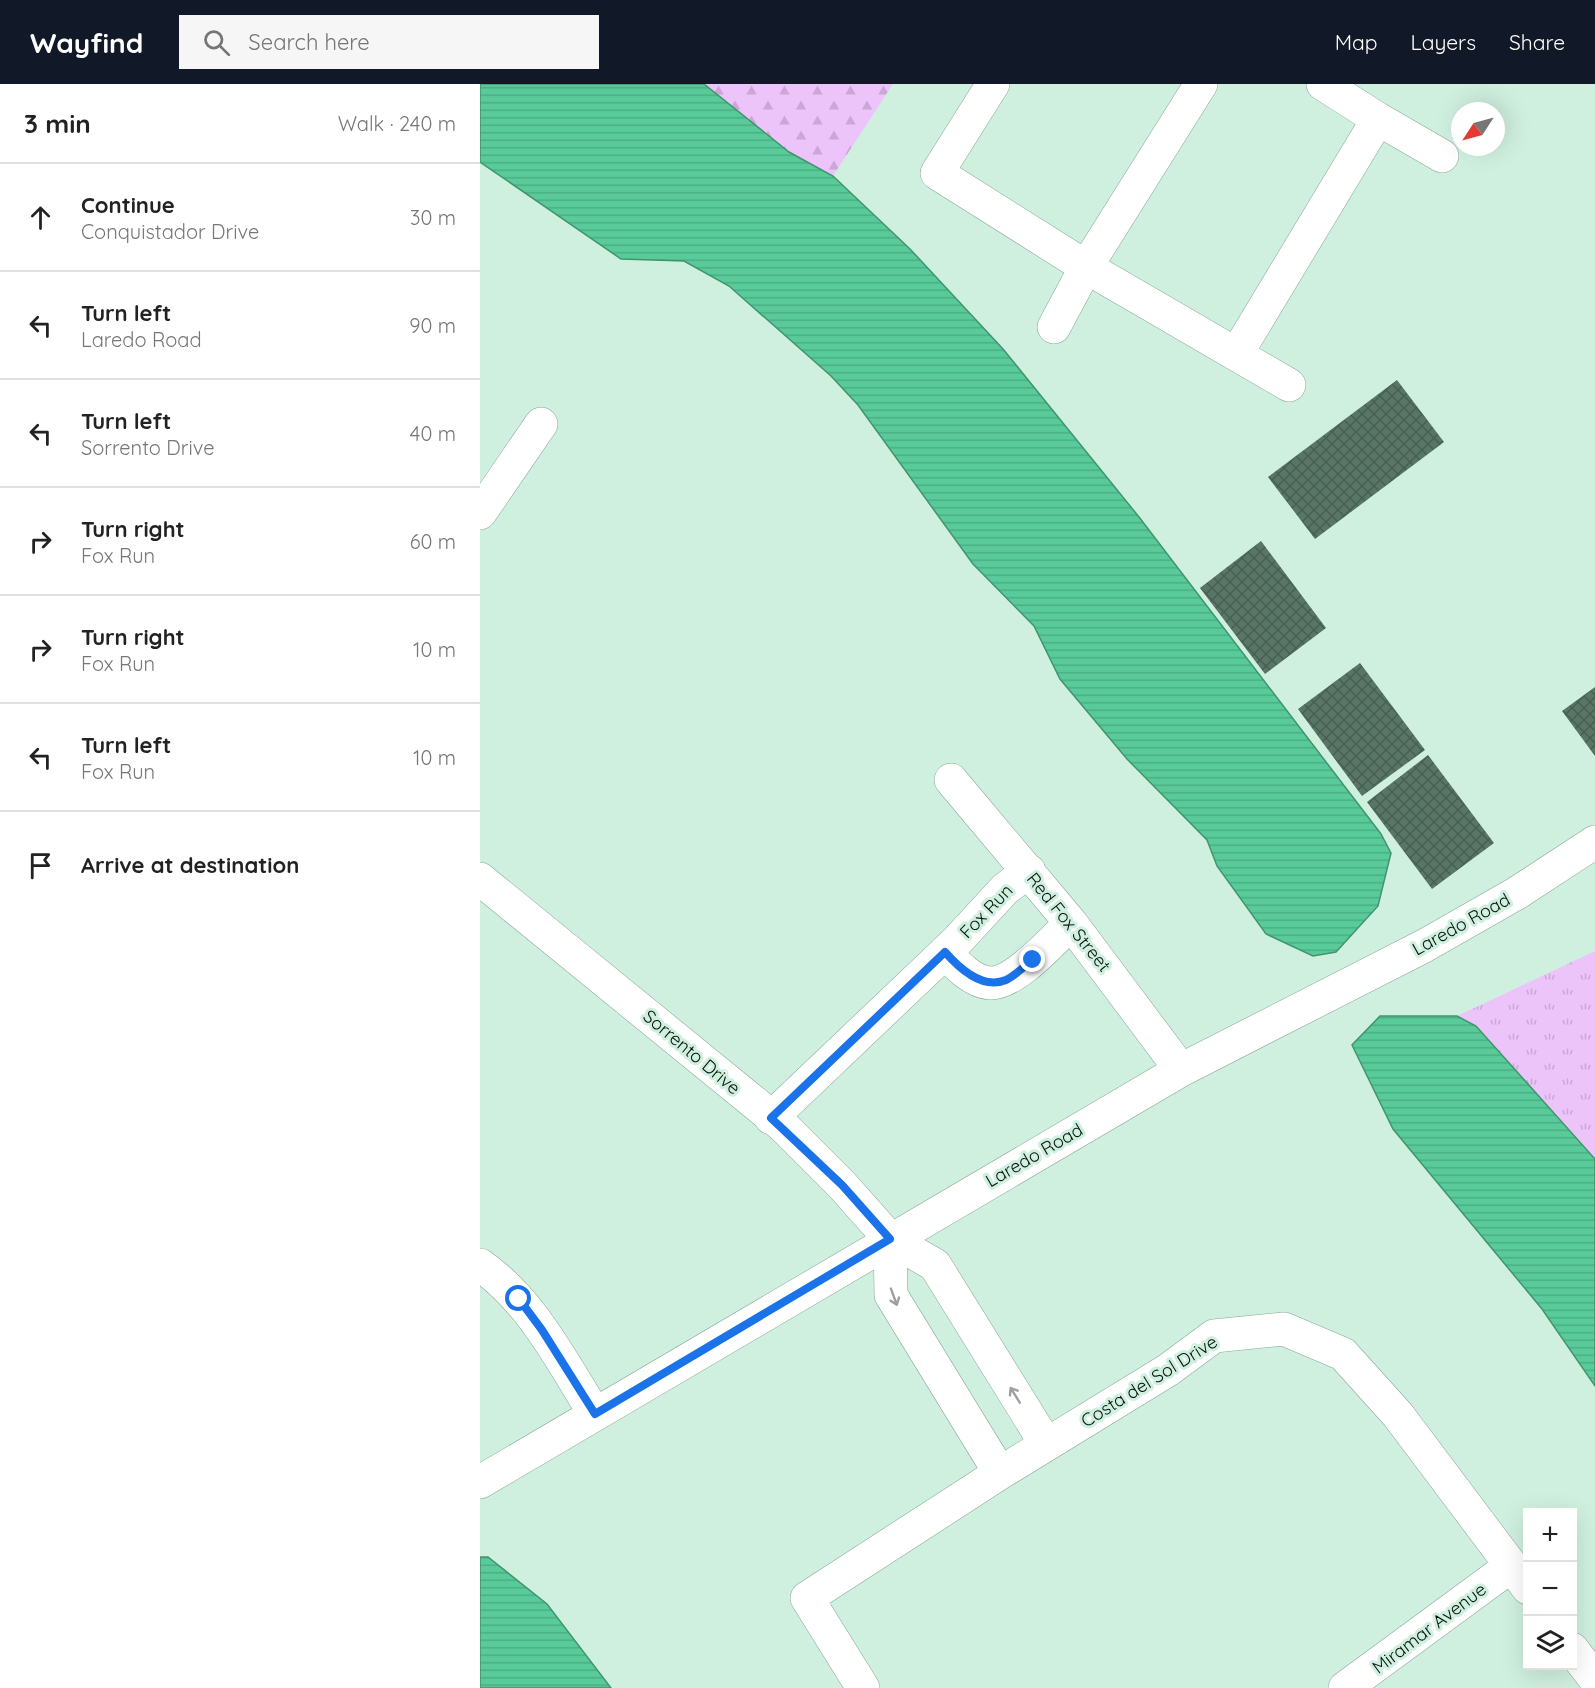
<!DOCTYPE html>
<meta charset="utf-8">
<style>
body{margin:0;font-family:Quicksand,sans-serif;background:#f6f6f6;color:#222}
.controls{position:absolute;right:18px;bottom:18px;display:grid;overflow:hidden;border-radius:0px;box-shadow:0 6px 24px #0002}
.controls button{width:54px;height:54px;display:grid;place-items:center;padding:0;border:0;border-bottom:2px solid #e0e0e0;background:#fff;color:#222;font:30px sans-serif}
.compass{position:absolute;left:971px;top:18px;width:54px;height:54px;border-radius:50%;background:#fff;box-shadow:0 6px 24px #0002;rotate:234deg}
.stop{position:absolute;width:18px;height:18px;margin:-14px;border:4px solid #1a73e8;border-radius:50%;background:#fff}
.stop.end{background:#1a73e8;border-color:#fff;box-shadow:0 2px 6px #0008}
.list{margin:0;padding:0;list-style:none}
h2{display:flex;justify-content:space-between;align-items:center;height:78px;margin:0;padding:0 24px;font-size:26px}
h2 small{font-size:20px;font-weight:400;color:#767676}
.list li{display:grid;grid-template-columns:39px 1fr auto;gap:18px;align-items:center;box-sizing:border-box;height:108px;padding:0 24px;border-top:2px solid #e0e0e0}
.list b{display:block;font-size:22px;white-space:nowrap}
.list p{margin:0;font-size:20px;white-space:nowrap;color:#767676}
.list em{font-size:20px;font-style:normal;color:#767676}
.icon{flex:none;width:33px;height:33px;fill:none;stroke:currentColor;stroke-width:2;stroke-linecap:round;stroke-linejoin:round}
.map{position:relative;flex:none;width:1115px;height:1604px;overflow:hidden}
header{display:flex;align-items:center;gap:36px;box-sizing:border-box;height:84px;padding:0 30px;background:#111827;color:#fff}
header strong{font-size:28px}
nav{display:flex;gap:33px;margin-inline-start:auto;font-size:21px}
.search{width:420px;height:54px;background:#f6f6f6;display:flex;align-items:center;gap:15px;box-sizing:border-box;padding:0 21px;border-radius:0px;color:#767676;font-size:22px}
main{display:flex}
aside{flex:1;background:#fff}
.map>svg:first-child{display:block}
.grass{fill:url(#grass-tufts)}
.forest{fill:url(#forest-firs)}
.water{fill:url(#water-rules);stroke:#40946f;stroke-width:1.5}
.building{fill:url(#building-cross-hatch)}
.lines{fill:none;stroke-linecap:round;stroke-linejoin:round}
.minor-casing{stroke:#88a697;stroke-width:34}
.minor{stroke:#fff;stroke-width:33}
.oneway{stroke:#9ca09e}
.route{stroke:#1a73e8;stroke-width:8}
.labels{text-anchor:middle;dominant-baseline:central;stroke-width:6;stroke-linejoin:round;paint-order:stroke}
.street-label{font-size:18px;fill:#07120c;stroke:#d0f0df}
</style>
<header>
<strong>Wayfind</strong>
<div class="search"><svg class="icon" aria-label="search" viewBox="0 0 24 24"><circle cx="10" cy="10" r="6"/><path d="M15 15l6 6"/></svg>Search here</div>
<nav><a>Map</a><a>Layers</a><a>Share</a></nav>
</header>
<main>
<aside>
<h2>3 min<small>Walk · 240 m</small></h2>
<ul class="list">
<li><svg class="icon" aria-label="ahead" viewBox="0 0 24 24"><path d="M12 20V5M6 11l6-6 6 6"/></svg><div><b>Continue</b><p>Conquistador Drive</p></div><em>30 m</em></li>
<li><svg class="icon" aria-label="left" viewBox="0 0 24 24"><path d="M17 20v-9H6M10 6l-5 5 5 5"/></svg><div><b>Turn left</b><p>Laredo Road</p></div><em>90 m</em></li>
<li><svg class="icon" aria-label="left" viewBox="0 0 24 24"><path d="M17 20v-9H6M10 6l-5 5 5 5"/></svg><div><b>Turn left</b><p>Sorrento Drive</p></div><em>40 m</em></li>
<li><svg class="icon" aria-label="right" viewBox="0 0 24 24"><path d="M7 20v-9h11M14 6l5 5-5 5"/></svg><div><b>Turn right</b><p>Fox Run</p></div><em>60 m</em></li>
<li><svg class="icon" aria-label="right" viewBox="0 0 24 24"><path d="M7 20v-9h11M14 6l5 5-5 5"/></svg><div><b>Turn right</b><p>Fox Run</p></div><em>10 m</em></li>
<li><svg class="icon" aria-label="left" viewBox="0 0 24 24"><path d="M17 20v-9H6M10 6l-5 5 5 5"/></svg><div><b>Turn left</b><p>Fox Run</p></div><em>10 m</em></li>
<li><svg class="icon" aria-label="arrive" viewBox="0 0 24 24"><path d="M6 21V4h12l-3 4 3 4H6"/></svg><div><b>Arrive at destination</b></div></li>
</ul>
</aside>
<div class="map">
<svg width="1115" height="1604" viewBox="0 0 1115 1604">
<defs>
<pattern id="grass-tufts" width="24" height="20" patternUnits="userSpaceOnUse" patternTransform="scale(1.5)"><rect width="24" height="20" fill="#edc4fa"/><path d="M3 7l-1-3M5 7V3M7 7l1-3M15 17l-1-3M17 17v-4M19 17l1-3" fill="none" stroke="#caa7d5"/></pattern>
<pattern id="forest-firs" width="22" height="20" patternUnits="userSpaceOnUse" patternTransform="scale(1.5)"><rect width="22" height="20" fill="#edc4fa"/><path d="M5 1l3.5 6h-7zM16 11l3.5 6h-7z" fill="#caa7d5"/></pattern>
<pattern id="water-rules" width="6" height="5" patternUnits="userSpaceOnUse" patternTransform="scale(1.5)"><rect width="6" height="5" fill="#59cb9a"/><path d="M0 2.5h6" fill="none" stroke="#4cad84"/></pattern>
<pattern id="building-cross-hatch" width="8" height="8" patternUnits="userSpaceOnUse" patternTransform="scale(1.5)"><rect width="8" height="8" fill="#587566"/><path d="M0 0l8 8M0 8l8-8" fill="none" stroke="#475f52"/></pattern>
</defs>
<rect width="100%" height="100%" fill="#d0f0df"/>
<!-- grass -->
<path class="grass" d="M1115 867V1075L996 943 977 932Z"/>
<!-- forest -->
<path class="forest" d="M224 0H413L353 92 309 68Z"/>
<!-- water -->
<path class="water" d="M0 0H224L309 68 353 92 430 165 523 265 659 433 901 750 911 769 898 822 856 868 833 872 786 850 737 782 727 756 647 675 580 595 554 542 493 480 378 321 351 292 249 202 204 177 141 175 0 78Z
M900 932H977L996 942 1115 1075V1302L1062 1225 913 1045 872 961Z
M0 1473H8L67 1520 131 1604H0Z"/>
<!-- building -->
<path class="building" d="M917 296 964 358 835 455 788 393Z
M781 457 846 544 785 590 720 504Z
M880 579 945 666 882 712 818 625Z
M1115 603V672L1082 627Z
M948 671 1014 759 952 805 887 718Z"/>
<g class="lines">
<defs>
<path id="minor" d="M513 0 457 89 606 183 574 243
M721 0 606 183 809 301
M898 35 962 72
M757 269 898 35 843 0
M0 429 61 340
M471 696 591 839 701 986
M0 795 303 1042 362 1101 410 1155 455 1181 566 1360
M465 868C476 880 492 898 510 899 535 900 574 855 591 839
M291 1034 477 857 525 805 549 787
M410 1155 411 1211 520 1389
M0 1181C52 1217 82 1278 115 1330
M0 1398 701 986 944 862 1037 809 1115 758
M1092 1565 1115 1595
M383 1604 327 1514 520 1389 688 1286 734 1252 804 1245 863 1270 918 1331 1048 1504
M865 1604 1031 1482"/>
</defs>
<!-- minor casing -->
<use href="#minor" class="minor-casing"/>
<!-- minor -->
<use href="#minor" class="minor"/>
</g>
<!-- one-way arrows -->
<defs><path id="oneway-shaft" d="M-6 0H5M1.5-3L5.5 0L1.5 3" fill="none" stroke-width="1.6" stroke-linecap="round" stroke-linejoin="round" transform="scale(1.5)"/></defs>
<g class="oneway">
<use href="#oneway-shaft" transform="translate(414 1213) rotate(70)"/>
<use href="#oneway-shaft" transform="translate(535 1311) rotate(-122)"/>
</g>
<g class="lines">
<!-- route -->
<path class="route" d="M39 1215 62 1246 115 1330 410 1155 362 1101 291 1034 465 868C479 884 502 906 526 896 535 892 544 882 553 876"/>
</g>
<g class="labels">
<!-- street labels -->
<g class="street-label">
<text transform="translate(506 827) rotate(-46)">Fox Run</text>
<text transform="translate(589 838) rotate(51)">Red Fox Street</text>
<text transform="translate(981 840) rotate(-29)">Laredo Road</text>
<text transform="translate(212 968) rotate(40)">Sorrento Drive</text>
<text transform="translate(554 1071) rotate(-30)">Laredo Road</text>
<text transform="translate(669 1297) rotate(-32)">Costa del Sol Drive</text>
<text transform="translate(949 1544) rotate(-37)">Miramar Avenue</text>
</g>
</g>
</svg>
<div class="controls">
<button>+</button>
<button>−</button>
<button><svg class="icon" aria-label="layers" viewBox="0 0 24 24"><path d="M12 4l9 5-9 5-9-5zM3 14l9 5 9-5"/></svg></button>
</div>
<svg class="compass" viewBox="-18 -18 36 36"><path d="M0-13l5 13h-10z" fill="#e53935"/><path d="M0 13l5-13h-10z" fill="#767676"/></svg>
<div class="stop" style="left:39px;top:1215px"></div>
<div class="stop end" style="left:553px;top:876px"></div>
</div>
</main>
